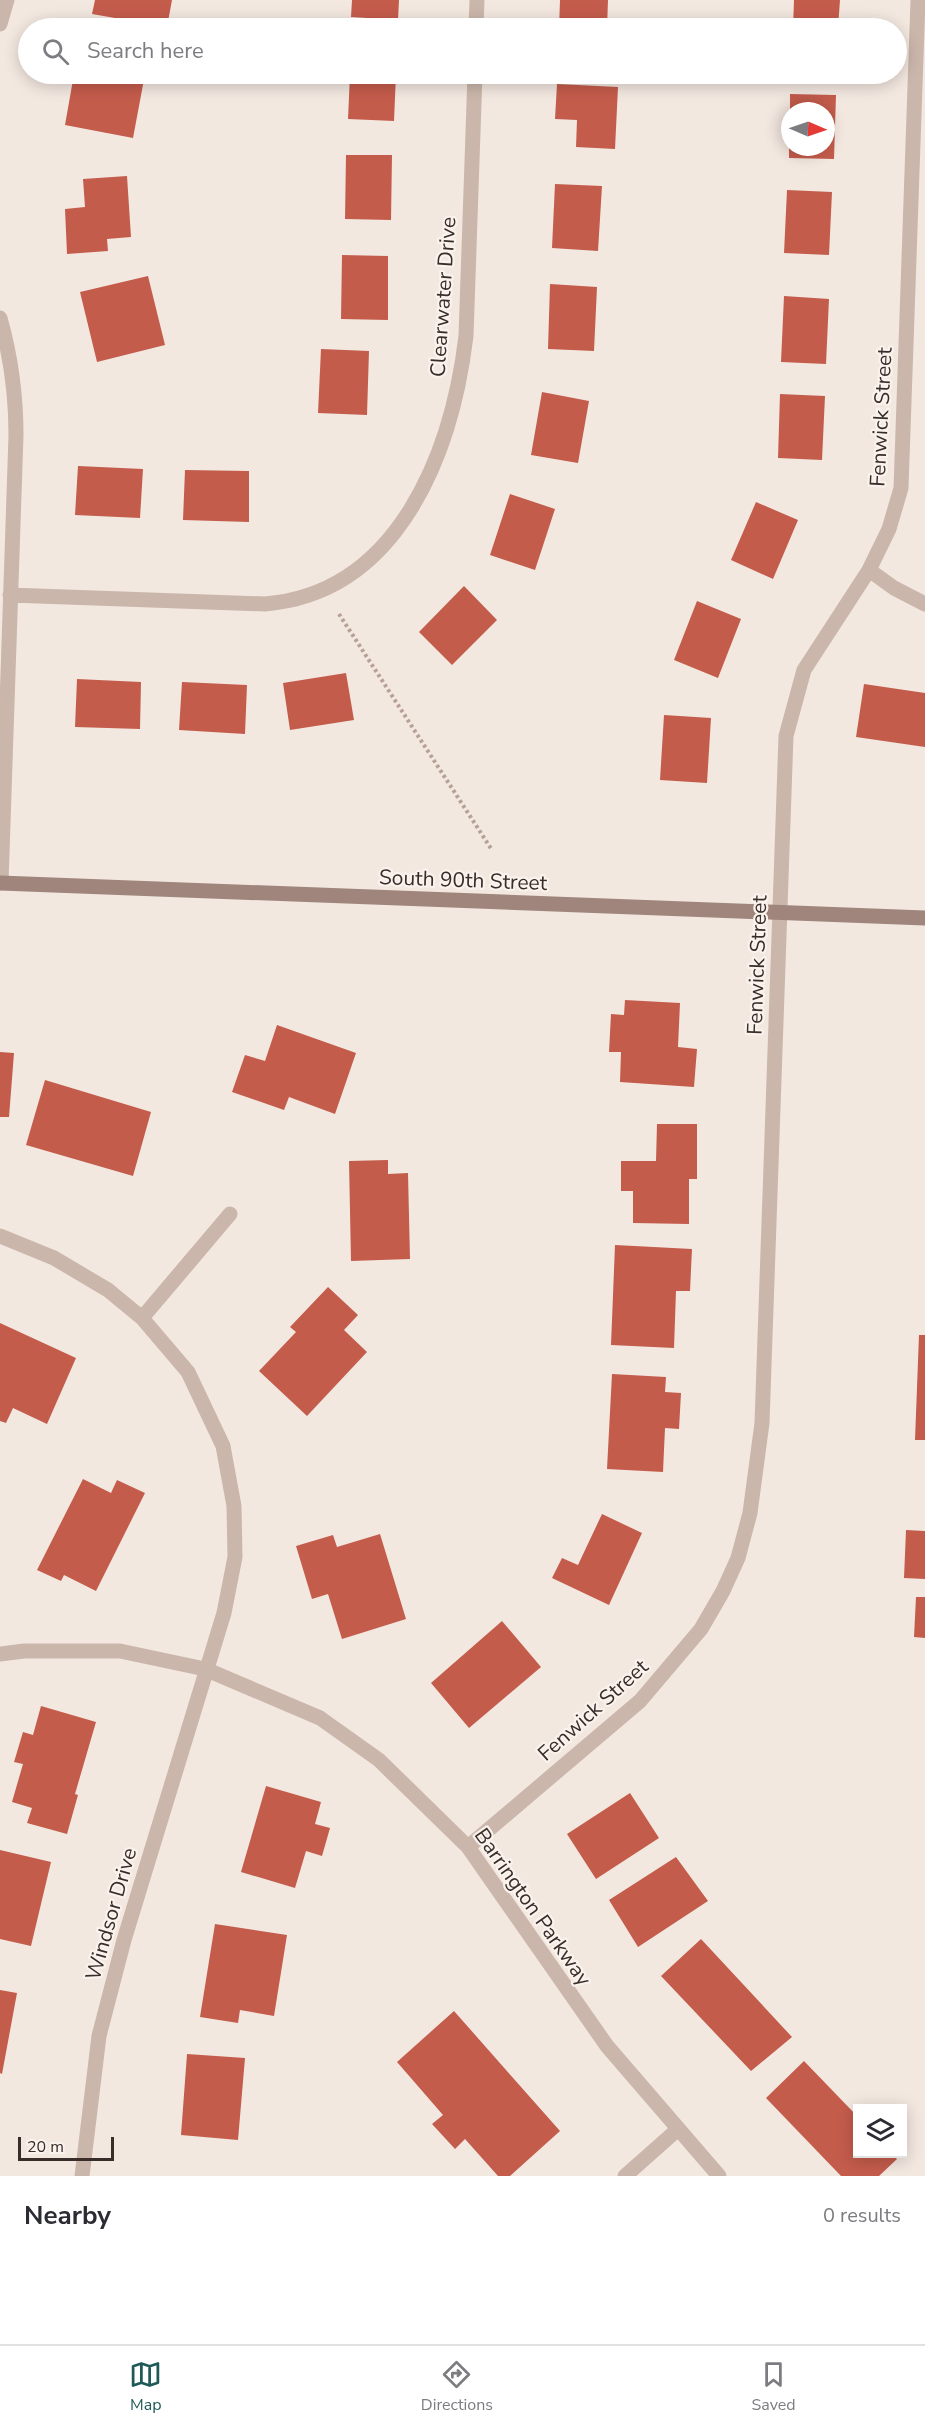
<!DOCTYPE html>
<style>
body{margin:0;font-family:"Nunito Sans",sans-serif;background:#f2f2f3;color:#2b2b33}
.controls{position:absolute;right:18px;bottom:18px;display:grid;overflow:hidden;border-radius:0px;box-shadow:0 3px 15px #0003}
.controls button{width:54px;height:54px;display:grid;place-items:center;padding:0;border:0;border-bottom:2px solid #e1e1e2;background:#fff;color:#2b2b33;font:30px sans-serif}
.compass{position:absolute;left:781px;top:102px;width:54px;height:54px;border-radius:50%;background:#fff;box-shadow:0 3px 15px #0003;rotate:92deg}
.scale{position:absolute;left:18px;bottom:15px;width:96px;box-sizing:border-box;padding-left:6px;border:3px solid #392d2a;border-top:0;font-size:16px;line-height:21px;white-space:nowrap;color:#392d2a;-webkit-text-stroke:4px #faf2ec;paint-order:stroke}
.list{margin:0;padding:0;list-style:none}
h2{display:flex;justify-content:space-between;align-items:center;height:78px;margin:0;padding:0 24px;font-size:26px}
h2 small{font-size:20px;font-weight:400;color:#7c7c81}
.icon{flex:none;width:33px;height:33px;fill:none;stroke:currentColor;stroke-width:2;stroke-linecap:round;stroke-linejoin:round}
.map{position:relative;flex:none;width:925px;height:2176px;overflow:hidden}
.search{position:absolute;background:#fff;box-shadow:0 3px 15px #0003;left:18px;right:18px;top:18px;height:66px;display:flex;align-items:center;gap:15px;box-sizing:border-box;padding:0 21px;border-radius:33px;color:#7c7c81;font-size:22px}
.sheet{height:168px;background:#fff}
nav{display:flex;justify-content:space-around;align-items:center;box-sizing:border-box;height:84px;border-top:2px solid #e1e1e2;background:#fff;font-size:16px;color:#7c7c81}
nav a{display:grid;justify-items:center;gap:3px}
nav .on{color:#205a58}
.map>svg:first-child{display:block}
.building{fill:#c45c4c}
.lines{fill:none;stroke-linecap:round;stroke-linejoin:round}
.path{stroke:#b7a095;stroke-width:4;stroke-dasharray:3 3;stroke-linecap:butt}
.lane{stroke:#cbb6ab;stroke-width:15}
.street{stroke:#cbb6ab;stroke-width:15}
.secondary{stroke:#9f857c;stroke-width:15}
.labels{text-anchor:middle;dominant-baseline:central;stroke-width:4.5;stroke-linejoin:round;paint-order:stroke}
.street-label{font-size:21px;fill:#392d2a;stroke:#faf2ec}
</style>
<div class="map">
<svg width="925" height="2176" viewBox="0 0 925 2176">
<rect width="100%" height="100%" fill="#f3e8e0"/>
<!-- building -->
<path class="building" d="M95 0H172L167 27 92 14Z
M352 0H399L398 20 351 17Z
M560 0H608L607 28H559Z
M794 0H840L838 28H793Z
M74 74H145L133 138 65 125Z
M350 74H396L394 121 348 119Z
M557 84 618 87 615 149 576 147 577 120 555 119Z
M790 94 836 95 834 159 789 158V147H826V111H790Z
M346 155H392L391 220 345 219Z
M127 176 131 237 107 239 108 251 67 254 65 209 85 207 83 179Z
M555 184 602 186 598 251 552 248Z
M787 190 832 192 829 255 784 253Z
M342 255 388 256V320L341 319Z
M148 276 165 345 97 362 80 292Z
M550 284 597 287 594 351 548 349Z
M784 296 829 299 826 364 781 362Z
M321 349 369 351 367 415 318 413Z
M542 392 589 401 578 463 531 455Z
M780 394 825 396 822 460 778 458Z
M78 466 143 469 140 518 75 515Z
M185 470 249 471V522L183 520Z
M510 494 555 509 535 570 490 555Z
M756 502 798 520 773 579 731 560Z
M464 586 497 620 452 665 419 632Z
M697 601 741 619 718 678 674 660Z
M346 673 354 720 290 730 283 683Z
M77 679 141 682 140 729 75 727Z
M182 682 247 685 245 734 179 730Z
M864 684 925 693V747L856 737Z
M664 715 711 718 707 783 660 780Z
M625 1000 680 1003 678 1047 697 1049 694 1087 620 1082 621 1052H609L611 1014 624 1015Z
M277 1025 356 1053 335 1114 289 1097 284 1110 232 1092 245 1055 265 1061Z
M0 1052 14 1053 9 1117H0Z
M45 1080 151 1112 133 1176 26 1145Z
M657 1124H697V1179H689V1224L633 1223V1191H621V1161H656Z
M388 1160V1174L408 1173 410 1259 351 1261 349 1161Z
M615 1245 692 1249 690 1291H676L674 1348 611 1345Z
M328 1287 358 1315 344 1330 367 1352 307 1416 259 1371 296 1332 290 1327Z
M0 1323 76 1358 47 1424 13 1408 6 1423 0 1421Z
M919 1335H925V1440H915Z
M612 1374 666 1377 665 1392 681 1393 679 1429 665 1428 663 1472 607 1469Z
M83 1479 111 1493 117 1480 145 1493 96 1591 64 1575 61 1581 37 1570Z
M602 1514 642 1533 609 1605 552 1578 562 1558 578 1565Z
M906 1530 925 1531V1579L904 1578Z
M380 1534 406 1619 342 1639 328 1594 312 1599 296 1546 333 1535 337 1547Z
M916 1597H925V1638L914 1637Z
M502 1621 541 1667 469 1728 431 1683Z
M41 1706 96 1722 75 1794 78 1795 67 1834 27 1823 32 1808 12 1802 23 1764 14 1762 23 1732 33 1735Z
M266 1786 321 1802 315 1824 330 1828 322 1856 306 1851 295 1888 241 1872Z
M630 1793 659 1838 596 1879 567 1834Z
M0 1850 51 1862 31 1946 0 1939Z
M676 1857 708 1901 638 1947 609 1900Z
M215 1924 287 1935 274 2016 240 2010 238 2023 200 2017Z
M701 1939 792 2037 751 2071 661 1976Z
M0 1990 17 1993 2 2074 0 2073Z
M454 2011 560 2131 510 2176H498L465 2139 455 2149 432 2124 443 2115 397 2062Z
M187 2054 245 2058 238 2140 181 2135Z
M804 2061 858 2117V2154H892L897 2159 879 2176H841L766 2098Z"/>
<g class="lines">
<!-- path -->
<path class="path" d="M339 614 492 850"/>
<!-- lane -->
<path class="lane" d="M625 2176 677 2130"/>
<!-- street -->
<path class="street" d="M0 24 7 0
M476 28 477 0
M0 318C11 357 16 394 16 435L1 883
M869 570 894 588 925 604
M10 595 265 604C399 593 452 452 466 336L475 74
M0 1236 54 1258 108 1290 142 1318 188 1372 223 1446 234 1506 235 1557 224 1613 124 1940 99 2036 82 2176
M142 1318 230 1214
M0 1654 24 1651H120L205 1669 320 1718 379 1760 468 1847 607 2046 719 2176
M468 1847 640 1701 701 1629 723 1591 738 1558 750 1513 762 1423 786 736 804 670 869 570 889 529 901 488 918 0"/>
<!-- secondary -->
<path class="secondary" d="M0 883 925 918"/>
</g>
<g class="labels">
<!-- street labels -->
<g class="street-label">
<text transform="translate(443 297) rotate(-86)">Clearwater Drive</text>
<text transform="translate(881 417) rotate(-87)">Fenwick Street</text>
<text transform="translate(463 880) rotate(2)">South 90th Street</text>
<text transform="translate(757 965) rotate(-88)">Fenwick Street</text>
<text transform="translate(593 1710) rotate(-42)">Fenwick Street</text>
<text transform="translate(533 1907) rotate(55)">Barrington Parkway</text>
<text transform="translate(111 1914) rotate(-74)">Windsor Drive</text>
</g>
</g>
</svg>
<div class="controls">
<button><svg class="icon" aria-label="layers" viewBox="0 0 24 24"><path d="M12 4l9 5-9 5-9-5zM3 14l9 5 9-5"/></svg></button>
</div>
<svg class="compass" viewBox="-18 -18 36 36"><path d="M0-13l5 13h-10z" fill="#e53935"/><path d="M0 13l5-13h-10z" fill="#7c7c81"/></svg>
<div class="scale">20 m</div>
<div class="search"><svg class="icon" aria-label="search" viewBox="0 0 24 24"><circle cx="10" cy="10" r="6"/><path d="M15 15l6 6"/></svg>Search here</div>
</div>
<section class="sheet">
<h2>Nearby<small>0 results</small></h2>
<ul class="list">
</ul>
</section>
<nav>
<a class="on"><svg class="icon" aria-label="map" viewBox="0 0 24 24"><path d="M3 6l6-2 6 2 6-2v14l-6 2-6-2-6 2zM9 4v14M15 6v14"/></svg>Map</a>
<a><svg class="icon" aria-label="directions" viewBox="0 0 24 24"><path d="M12 3l9 9-9 9-9-9zM9 14v-3h6M13 9l2 2-2 2"/></svg>Directions</a>
<a><svg class="icon" aria-label="saved" viewBox="0 0 24 24"><path d="M7 4h10v16l-5-4-5 4z"/></svg>Saved</a>
</nav>
